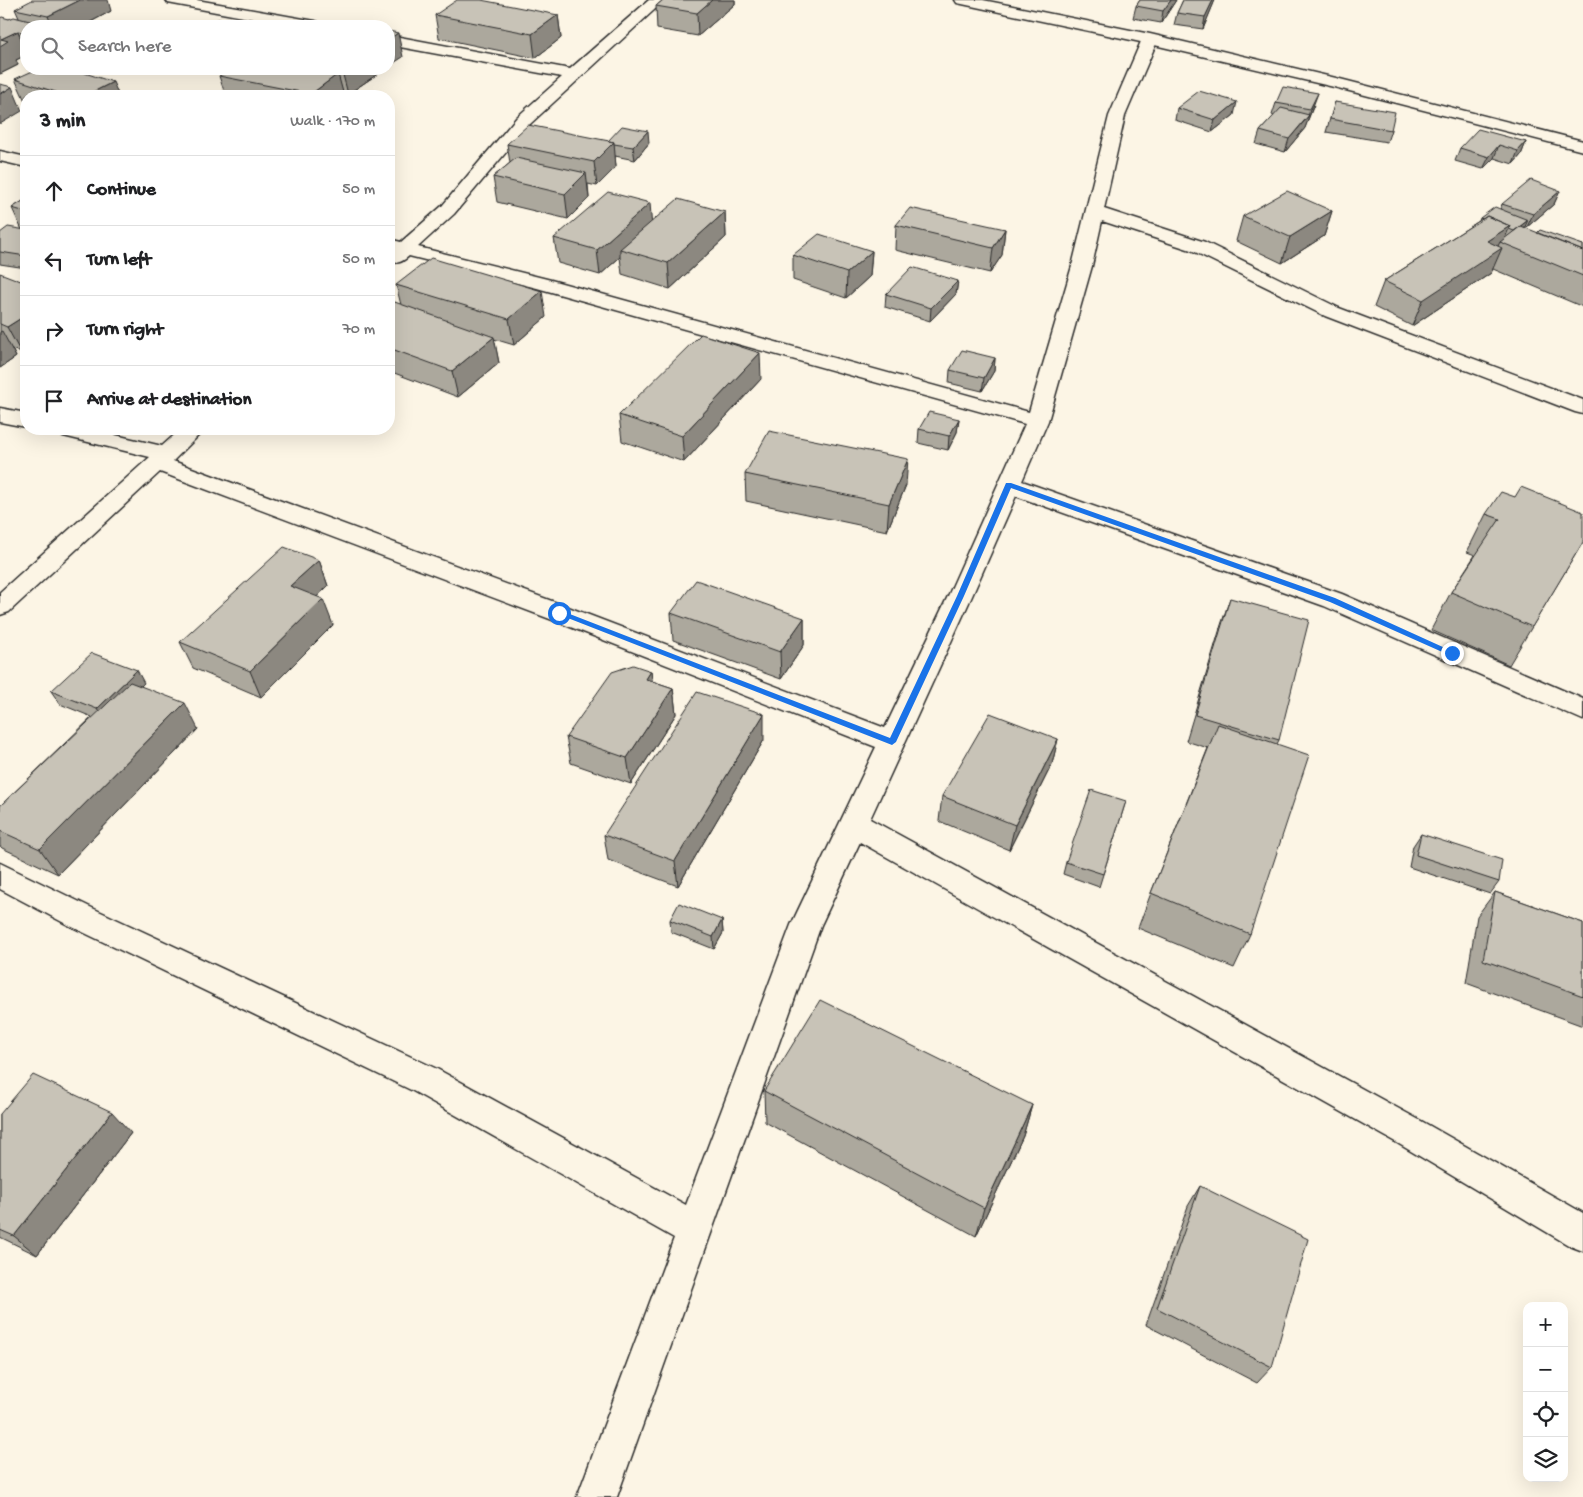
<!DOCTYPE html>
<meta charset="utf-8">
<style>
body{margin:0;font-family:"Gochi Hand",sans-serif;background:#f2f2f2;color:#202124}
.controls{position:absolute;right:15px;bottom:15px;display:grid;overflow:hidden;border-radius:10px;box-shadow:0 5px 20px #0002}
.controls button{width:45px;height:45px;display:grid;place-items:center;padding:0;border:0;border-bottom:1px solid #e0e0e0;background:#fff;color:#202124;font:25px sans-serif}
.stop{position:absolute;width:15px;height:15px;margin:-11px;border:4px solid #1a73e8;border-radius:50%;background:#fff}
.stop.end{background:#1a73e8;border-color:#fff;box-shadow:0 1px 5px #0008}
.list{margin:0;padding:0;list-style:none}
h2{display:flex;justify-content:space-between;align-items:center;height:65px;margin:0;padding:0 20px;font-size:21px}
h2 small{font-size:16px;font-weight:400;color:#757577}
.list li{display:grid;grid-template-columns:32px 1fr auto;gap:15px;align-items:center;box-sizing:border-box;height:70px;padding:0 20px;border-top:1px solid #e0e0e0}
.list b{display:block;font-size:19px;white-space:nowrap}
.list em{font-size:16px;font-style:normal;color:#757577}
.icon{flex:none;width:28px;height:28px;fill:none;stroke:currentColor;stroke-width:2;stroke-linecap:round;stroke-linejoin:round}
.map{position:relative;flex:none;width:1583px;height:1497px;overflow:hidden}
.search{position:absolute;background:#fff;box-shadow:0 5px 20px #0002;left:20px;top:20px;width:375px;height:55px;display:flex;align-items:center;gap:12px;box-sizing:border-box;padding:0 18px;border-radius:20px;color:#757577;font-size:19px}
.panel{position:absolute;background:#fff;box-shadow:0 5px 20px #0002;left:20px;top:90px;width:375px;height:345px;border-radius:20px}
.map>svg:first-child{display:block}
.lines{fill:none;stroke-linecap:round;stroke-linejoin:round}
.street-casing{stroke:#2b2b2b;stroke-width:3}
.secondary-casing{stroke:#2b2b2b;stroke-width:3}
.street{fill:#fcf5e5;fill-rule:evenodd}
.secondary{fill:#fcf5e5;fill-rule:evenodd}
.wall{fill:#aca89d;stroke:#2b2b2b}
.shaded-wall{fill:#8c8880;stroke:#2b2b2b}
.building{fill:#c8c3b7;stroke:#2b2b2b}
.route{fill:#1a73e8}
</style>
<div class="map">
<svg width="1583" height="1497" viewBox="0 0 1583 1497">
<rect width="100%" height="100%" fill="#fcf5e5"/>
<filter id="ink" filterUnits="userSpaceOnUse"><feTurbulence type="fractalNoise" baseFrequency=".02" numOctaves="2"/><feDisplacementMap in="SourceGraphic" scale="10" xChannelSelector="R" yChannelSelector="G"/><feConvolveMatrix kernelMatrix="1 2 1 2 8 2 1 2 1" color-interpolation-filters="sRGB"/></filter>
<g filter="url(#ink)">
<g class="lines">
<defs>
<path id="street" d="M166 0H197L315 21 320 23 323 26H292L173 4 168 3Z
M649 0H665L529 125 454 214 418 247 551 280 1029 412 1072 266 1109 116 1142 39 1145 36H1155L1158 39 1125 116 1104 209 1205 242 1339 308 1583 400V414L1575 412 1325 316 1191 250 1102 221 1092 266 1048 421 1022 481 1342 594 1583 699V720L1324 606 1016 496 972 596 870 819 1423 1122 1583 1213V1251L1570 1246 1399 1144 860 842 821 925 617 1497H577L674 1238 413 1091 66 924 0 889V863L88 906 437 1069 686 1205 791 925 876 747 550 619 160 472 9 612 0 615V592L150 457 55 434 52 429H90L162 446 181 429H205L173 461 568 607 885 728 948 596 1025 424 537 288 409 256C402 262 398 264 389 262V254L391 251H389V239L401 242 442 206 517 117 562 77 389 45V35L570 69Z
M0 151 26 157V167L0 161Z
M0 408 26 413V427L0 422Z"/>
<path id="secondary" d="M955 0H983L1150 34 1336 78 1583 141V151L1334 87 1150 44 962 4 957 3Z"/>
</defs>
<!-- street casing -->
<use href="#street" class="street-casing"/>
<!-- secondary casing -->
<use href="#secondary" class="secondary-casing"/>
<!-- street -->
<use href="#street" class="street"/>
<!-- secondary -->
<use href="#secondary" class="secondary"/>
</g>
<!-- wall -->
<path class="wall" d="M663 0H735V4L698 36 657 29 656 6Z
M1140 0H1176L1161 23 1133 18 1136 6Z
M1183 0H1215L1203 29 1174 25 1177 13Z
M15 9 111 11 83 26H26V55L16 60 18 65 0 74V18L9 19 19 18Z
M435 15H558L561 38 535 58 439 38Z
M230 69H385L348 94 343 93 344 96H210L225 94 219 76Z
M15 79 119 96H26V103Z
M1335 102 1391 130 1387 142 1326 132Z
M1276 103 1314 105 1309 117 1305 128 1285 152 1256 144 1260 131 1274 116 1272 115Z
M1177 108 1234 115 1212 132 1175 120Z
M608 141 649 143 635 160 615 156 616 167 597 186 588 184 589 198 568 219 497 202 493 177 510 163 507 144Z
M1526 142 1521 155 1513 164 1494 158 1483 169 1455 161 1460 148Z
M1560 191 1554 204 1527 227H1525V228L1537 233 1583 245V307L1493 269 1491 273 1412 326 1374 307 1384 281 1479 221 1480 218 1500 210 1502 204Z
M26 199V268L0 264V233L22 230 12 208Z
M1332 211 1324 236 1282 263 1236 241 1243 216Z
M725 212 726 237 670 289 622 274 620 257 600 275 558 263 554 238 651 222Z
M896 225 1005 229 1002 255 990 273 895 250Z
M872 251 870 276 846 298 793 280V255Z
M0 273 21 353 12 349 16 357 0 368Z
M958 281 956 294 930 321 885 307 886 294Z
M396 285 546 317 514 345 494 339 499 363 458 397 389 371V300L401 305Z
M995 358 994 371 982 391 949 383 950 370Z
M761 379 684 462 622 441 619 415Z
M959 419 957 432 948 450 918 443 919 429Z
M745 474 906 485 887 531 746 501Z
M1515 497 1583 542 1509 665 1431 630 1451 592 1475 555 1467 552 1486 514Z
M319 560 328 586 317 596 333 625 261 697 193 668 180 642Z
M1230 598 1279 740 1277 744 1250 934 1234 968 1138 928 1151 893 1208 748 1186 741 1221 625Z
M671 613 804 618V645L781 679 673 640Z
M651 671 652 681 673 688 676 714 631 784 571 763 566 737Z
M144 683 141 686 198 729 58 874 2 848 0 846V806L92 717 60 704 51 691Z
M1058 739 1052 764 1009 850 939 821 942 796Z
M764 740 678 886 608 860 604 835Z
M1126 801 1099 887 1063 874 1066 862Z
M1421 834 1499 882 1490 894 1409 867 1413 846Z
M1495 892 1583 923V1026L1466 983 1477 916Z
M670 920H722L723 933 714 949 671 932Z
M764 1091 1032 1105 1023 1136 976 1236 765 1122Z
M0 1114 131 1133 37 1255 0 1237Z
M1200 1186 1272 1367 1257 1383 1146 1325 1188 1206Z"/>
<!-- shaded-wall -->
<path class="shaded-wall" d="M80 0H108L111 11 83 26H52L48 16Z
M712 0H735V4L698 36 697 13Z
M1171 0H1176L1161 23 1163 11Z
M1213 0H1215L1203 29 1205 17Z
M558 15 561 38 535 58 532 34Z
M18 31 26 52V55L16 60 18 65 0 74V46L1 39Z
M398 33 403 57 389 66V39Z
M345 69H385L348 94 342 71Z
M338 74 344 96H312L311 94Z
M113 82 119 96H85Z
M12 87 22 111 0 124V94Z
M1318 93 1305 128 1285 152 1289 139 1308 117 1310 109Z
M1237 102 1234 115 1212 132 1215 120Z
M648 131 649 143 635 160 633 147Z
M614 142 616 167 597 186 594 162Z
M1526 142 1521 155 1513 164 1518 151Z
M1499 145 1494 158 1483 169 1489 157Z
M586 173 589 198 568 219 565 194Z
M1560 191 1554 204 1527 227 1533 214Z
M650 203 652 228 620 249V257L600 275 597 250Z
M1332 211 1324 236 1282 263 1290 237Z
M725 212 726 237 670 289 668 263Z
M1528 220 1522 233 1515 231Z
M1510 226 1503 243 1500 242 1495 252 1502 248 1491 273 1412 326 1423 300 1487 241Z
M1005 229 1002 255 990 273 993 248Z
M872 251 870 276 846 298 847 273Z
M958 281 956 294 930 321 931 308Z
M542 291 546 317 514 345 509 319Z
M26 315V349L21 353 7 327Z
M2 331 16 357 0 368V332Z
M494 337 499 363 458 397 452 371Z
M760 353 761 379 684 462 682 436Z
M995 358 994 371 982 391 984 378Z
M959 419 957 432 948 450 949 436Z
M908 459 906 485 887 531 889 504Z
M319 560 328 586 300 613 290 586Z
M323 599 333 625 261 697 250 671Z
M804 618V645L781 679 780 652Z
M137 670 144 683 104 722 97 709Z
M651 671 654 697 646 679Z
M673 688 676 714 631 784 627 758Z
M185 703 198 729 58 874 40 849Z
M764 714V740L678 886 675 861Z
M1058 739 1052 764 1009 850 1015 825Z
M722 920 723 933 714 949 713 937Z
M1032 1105 1023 1136 976 1236 984 1208Z
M112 1112 131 1133 37 1255 14 1236Z"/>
<!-- building -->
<path class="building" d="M32 0H80L48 16 15 9Z
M457 0H481L558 15 532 34 435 15Z
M663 0H712L697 13 656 6Z
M1140 0H1171L1163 11 1136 6Z
M1183 0H1213L1205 17 1177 13Z
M2 17 9 19 14 17 45 25 42 26H26V33L18 31 1 39 8 41 0 46V18Z
M218 19 245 24 241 26H206Z
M348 23 363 26H343Z
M389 31 398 33 389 39Z
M37 69H72L113 82 85 96H68L15 79Z
M230 69H312L338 74 311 94 219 76Z
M333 69H345L342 71Z
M0 84 12 87 0 94Z
M1283 87 1318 93 1310 109 1276 103Z
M1199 91 1237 102 1215 120 1177 108Z
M218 92 235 96H210Z
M1335 102 1395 112 1391 130 1330 119Z
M1281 108 1309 115 1289 139 1260 131Z
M528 125 614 142 594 162 507 144Z
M622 126 648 131 633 147 614 144V142L608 141Z
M1478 129 1526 142 1518 151 1499 145 1489 157 1460 148Z
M516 158 586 173 565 194 493 177Z
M1531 180 1560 191 1533 214 1502 204Z
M1287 191 1332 211 1290 237 1243 216Z
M608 192 650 203 597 250 554 238Z
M26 199V212L12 208Z
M678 199 725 212 668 263 620 249Z
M1495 207 1528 220 1514 231 1509 229 1510 226 1487 216 1483 219 1480 218Z
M910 208 1005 229 993 248 896 225Z
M1487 216 1510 226 1487 241 1502 248 1423 300 1384 281Z
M1521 226 1583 251V276L1500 242Z
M8 227 26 230V256L0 252V233Z
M1540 230 1583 245V251L1537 233Z
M819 234 872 251 847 273 793 255Z
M431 258 542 291 509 319 396 285Z
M912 267 958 281 931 308 886 294Z
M0 273 26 283V315L7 327 0 324Z
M389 300 494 337 452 371 389 348Z
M701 334 760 353 682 436 619 415Z
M962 350 995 358 984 378 950 370Z
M929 412 959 419 949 436 919 429Z
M769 431 908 459 889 504 745 474Z
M1521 487 1583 512V542L1532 627 1451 592 1500 519 1486 514 1501 492 1515 497Z
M284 547 319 560 290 586 323 599 250 671 180 642Z
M696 580 804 618 780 652 671 613Z
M1230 598 1309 620 1279 740 1195 715Z
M92 653 137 670 97 709 51 691Z
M633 665 651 671 646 679 673 688 627 758 566 737 612 672Z
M130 682 185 703 40 849 0 831V806Z
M697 692 764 714 675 861 604 835Z
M990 713 1058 739 1015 825 942 796Z
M1218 724 1309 755 1250 934 1151 893Z
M1091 790 1126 801 1103 874 1066 862Z
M1421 834 1502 860 1499 882 1416 855Z
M1495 892 1583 923V996L1483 960Z
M679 903 722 920 713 937 670 920Z
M820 1000 1032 1105 984 1208 764 1091Z
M33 1075 112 1112 14 1236 0 1230V1114Z
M1200 1186 1308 1239 1272 1367 1157 1308Z"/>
</g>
<!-- route -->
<path class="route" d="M1006 483H1011L1335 598 1456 653 1455 655H1449L1330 602 1011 488 964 596 896 742 892 745 555 613 562 611 890 738 957 596Z"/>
</svg>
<div class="controls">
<button>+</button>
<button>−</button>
<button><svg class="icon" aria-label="locate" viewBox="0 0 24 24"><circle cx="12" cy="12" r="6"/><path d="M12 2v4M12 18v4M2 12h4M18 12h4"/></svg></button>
<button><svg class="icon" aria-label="layers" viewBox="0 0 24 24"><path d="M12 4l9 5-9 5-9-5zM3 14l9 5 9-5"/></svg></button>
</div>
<div class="stop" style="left:559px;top:613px"></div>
<div class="stop end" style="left:1452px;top:653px"></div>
<div class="search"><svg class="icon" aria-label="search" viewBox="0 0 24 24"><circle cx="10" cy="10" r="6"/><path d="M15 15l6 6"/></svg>Search here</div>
<section class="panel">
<h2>3 min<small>Walk · 170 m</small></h2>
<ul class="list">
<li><svg class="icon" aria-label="ahead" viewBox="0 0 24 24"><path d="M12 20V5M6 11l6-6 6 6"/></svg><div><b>Continue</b></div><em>50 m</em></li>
<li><svg class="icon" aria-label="left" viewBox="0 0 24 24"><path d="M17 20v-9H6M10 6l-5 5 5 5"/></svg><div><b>Turn left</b></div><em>50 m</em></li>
<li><svg class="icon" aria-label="right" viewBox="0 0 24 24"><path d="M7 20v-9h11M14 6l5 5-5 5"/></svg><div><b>Turn right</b></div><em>70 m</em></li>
<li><svg class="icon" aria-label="arrive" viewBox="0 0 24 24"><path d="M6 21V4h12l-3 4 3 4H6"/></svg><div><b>Arrive at destination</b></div></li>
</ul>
</section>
</div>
